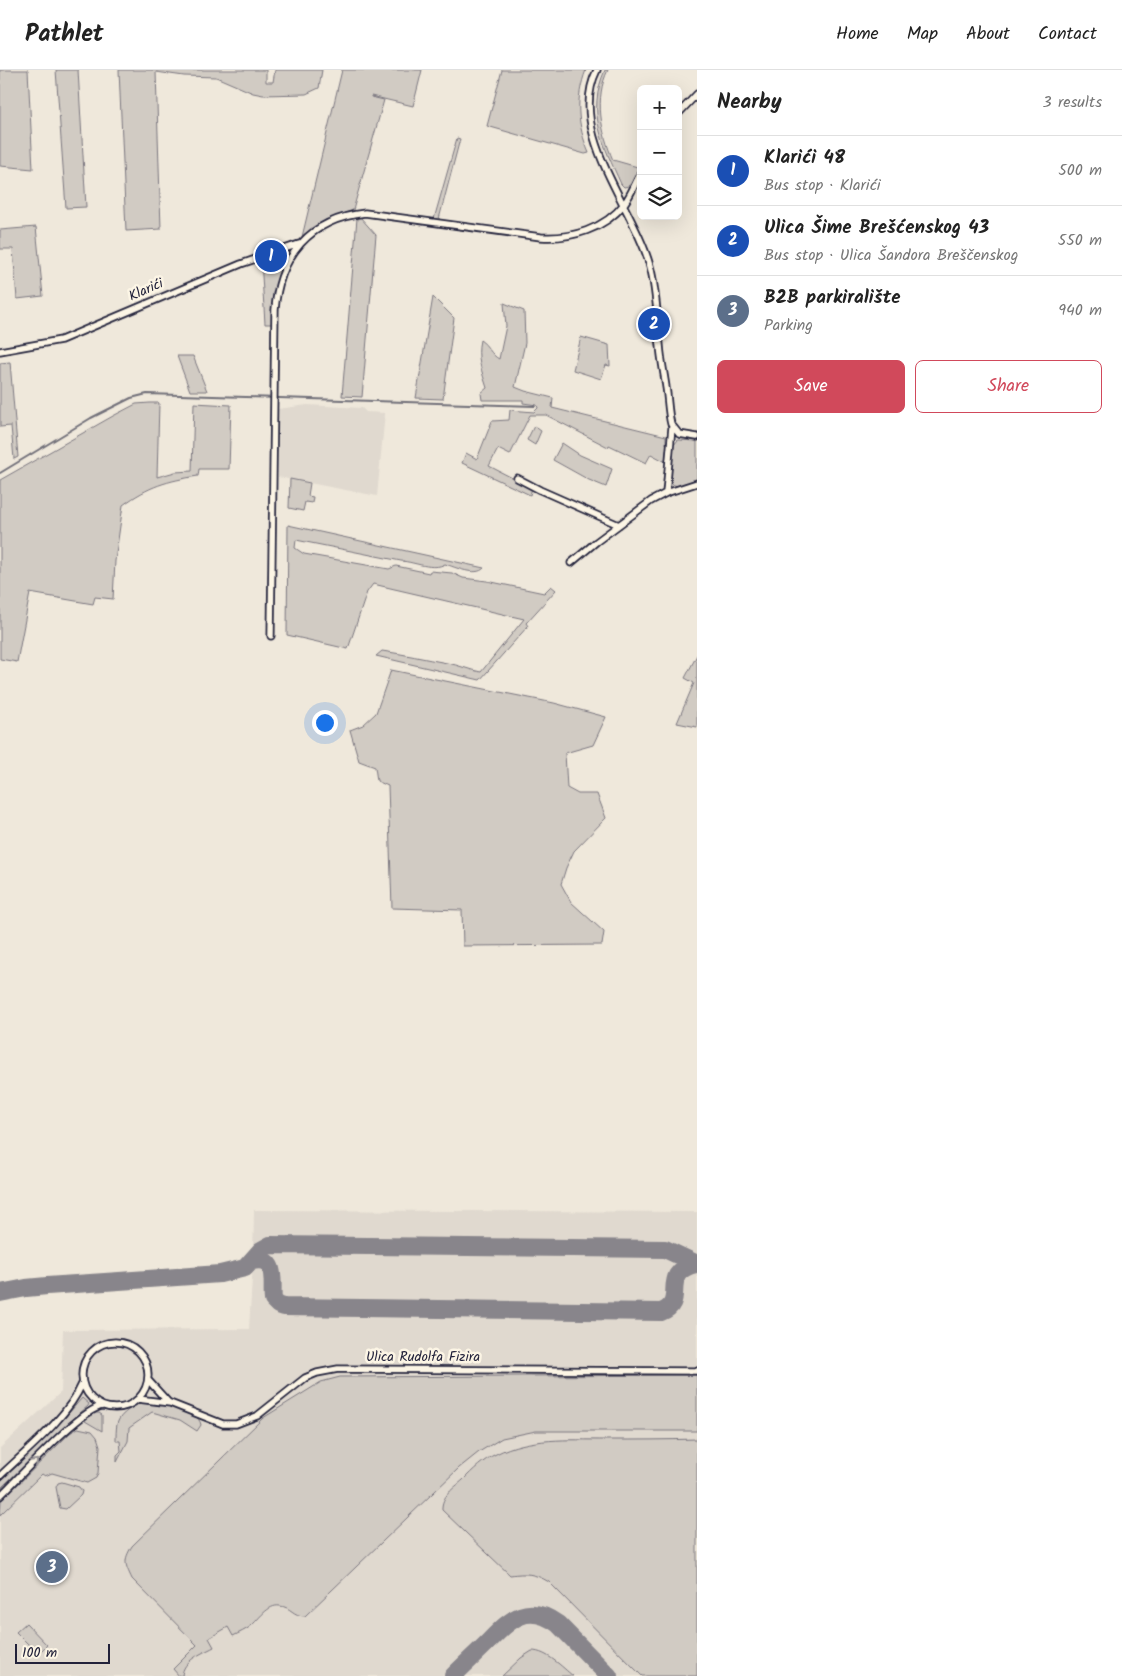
<!DOCTYPE html>
<meta charset="utf-8">
<style>
body{margin:0;font-family:Kalam,sans-serif;background:#f2f2f2;color:#222}
.controls{position:absolute;right:15px;top:15px;display:grid;overflow:hidden;border-radius:8px;box-shadow:0 5px 20px #0002}
.controls button{width:45px;height:45px;display:grid;place-items:center;padding:0;border:0;border-bottom:1px solid #e0e0e0;background:#fff;color:#222;font:25px sans-serif}
.scale{position:absolute;left:15px;bottom:12px;width:95px;box-sizing:border-box;padding-left:5px;border:2px solid #22223b;border-top:0;font-size:14px;line-height:18px;white-space:nowrap;color:#22223b;-webkit-text-stroke:4px #fcf5e5;paint-order:stroke}
.you{position:absolute;left:324px;top:652px;width:18px;height:18px;margin:-12px;border:4px solid #fff;border-radius:50%;background:#1a73e8;box-shadow:0 0 0 8px #1a73e833}
.badge{display:grid;place-items:center;width:32px;height:32px;border-radius:50%;background:#d1495b;color:#fff;font-size:16px;font-weight:700}
.pin{position:absolute;translate:-50% -50%;border:2px solid #fff;box-shadow:0 1px 5px #0006}
.list{margin:0;padding:0;list-style:none}
h2{display:flex;justify-content:space-between;align-items:center;height:65px;margin:0;padding:0 20px;font-size:21px}
h2 small{font-size:16px;font-weight:400;color:#767676}
.list li{display:grid;grid-template-columns:32px 1fr auto;gap:15px;align-items:center;box-sizing:border-box;height:70px;padding:0 20px;border-top:1px solid #e0e0e0}
.list b{display:block;font-size:19px;white-space:nowrap}
.list p{margin:0;font-size:16px;white-space:nowrap;color:#767676}
.list em{font-size:16px;font-style:normal;color:#767676}
.actions{display:flex;gap:10px;padding:15px 20px}
.actions a{flex:1;padding:11px 0;border:1px solid #d1495b;border-radius:8px;text-align:center;font-size:18px;color:#d1495b}
.actions .main{background:#d1495b;color:#fff}
.icon{flex:none;width:28px;height:28px;fill:none;stroke:currentColor;stroke-width:2;stroke-linecap:round;stroke-linejoin:round}
.map{position:relative;flex:none;width:697px;height:1606px;overflow:hidden}
header{display:flex;align-items:center;gap:30px;box-sizing:border-box;height:70px;padding:0 25px;background:#fff;border-bottom:1px solid #e0e0e0}
header strong{font-size:24px}
nav{display:flex;gap:28px;margin-inline-start:auto;font-size:18px}
main{display:flex}
aside{flex:1;background:#fff}
.map>svg:first-child{display:block}
.built{fill:#e0d9cf}
.green{fill:#d1cbc3;stroke:#7a767f}
.lines{fill:none;stroke-linecap:round;stroke-linejoin:round}
.stream{stroke:#716f79;stroke-width:2}
.taxiway{stroke:#88858b;stroke-width:18}
.minor-casing{stroke:#22223b;stroke-width:9}
.minor{stroke:#fcf5e5;stroke-width:5.5}
.oneway{stroke:#9a9698}
.labels{text-anchor:middle;dominant-baseline:central;stroke-width:5;stroke-linejoin:round;paint-order:stroke}
.street-label{font-size:14px;fill:#22223b;stroke:#fcf5e5}
</style>
<header>
<strong>Pathlet</strong>
<nav><a>Home</a><a>Map</a><a>About</a><a>Contact</a></nav>
</header>
<main>
<div class="map">
<svg width="697" height="1606" viewBox="0 0 697 1606">
<rect width="100%" height="100%" fill="#efe8db"/>
<filter id="ink" filterUnits="userSpaceOnUse"><feTurbulence type="fractalNoise" baseFrequency=".02" numOctaves="2"/><feDisplacementMap in="SourceGraphic" scale="10" xChannelSelector="R" yChannelSelector="G"/><feConvolveMatrix kernelMatrix="1 2 1 2 8 2 1 2 1" color-interpolation-filters="sRGB"/></filter>
<g filter="url(#ink)">
<!-- built -->
<path class="built" d="M307 335 362 338 366 342 385 343 377 426 278 407V339Z
M254 1140 697 1142V1606H0V1378L61 1322 63 1260 249 1259 253 1192Z"/>
<!-- green -->
<path class="green" d="M0 0H28L33 99 0 96Z
M56 0H78L86 137 66 138Z
M119 0H266V12H273L275 0H322L319 18 306 24 263 25 253 23 216 7 184 6 156 2 161 159 126 161Z
M342 0H422L413 36 371 26V27L384 30 353 140 326 150 302 167Z
M502 0H586C575 29 577 55 589 83L585 84 487 56Z
M605 0H608C594 28 601 62 613 90L641 98C636 106 634 116 624 117L621 114C603 74 586 43 605 0Z
M457 68 460 69 439 149H434Z
M360 147 376 165 362 327 342 326 357 148Z
M36 157 43 226 17 229 13 179H0V160Z
M276 186 280 188 282 194 275 219 272 254H265L261 190Z
M433 227 454 248 443 329 416 328Z
M504 233 524 241 525 273 515 317 525 321 553 328 552 338 666 366V374H668L666 392 651 384 646 393 609 375 608 377 546 345H530L510 385 498 379 489 396 532 418 530 425 462 393 466 383 477 389 492 351 509 350 510 340 534 342 538 338 537 335 523 333V330H482L481 323 487 318C482 302 476 287 480 270 488 275 491 285 499 289L506 256Z
M581 267 609 275 610 296 606 295 601 309 573 300Z
M177 286H193L207 321H190Z
M10 292 18 387 14 389 11 356 0 357V293Z
M150 333H159L157 407 175 402 192 401 194 333 231 335 229 399H199L198 406C167 411 149 416 123 435L115 491 113 529 95 527 93 534 30 523 17 592 0 589V410L113 346 136 334Z
M534 356 541 361 535 375 527 370Z
M678 370 697 371V411C687 414 676 421 669 410L673 376Z
M562 373 580 385 612 399 606 417 589 410 553 390Z
M290 409 310 413 308 426 313 427 312 433 305 432 303 441 289 438Z
M288 455 484 498C476 507 455 497 445 494 433 501 415 492 401 491L296 470 295 478 304 484 389 499 396 496 429 503 430 501 452 503 463 508 487 511 544 523 551 516 556 520 526 553 528 556 480 610 376 586 382 581C404 584 425 589 447 593 459 595 469 600 481 602L524 549 373 514 367 522 348 579 287 565Z
M697 585V657L677 653 694 613 685 608Z
M391 600 554 633 606 647 593 675 565 683 567 718 578 724H597L606 748 574 781 566 798 561 814 571 832 604 862 602 875 463 876 462 840 392 838 388 716 377 711 375 697 359 691 350 660 363 655 376 643Z
M697 1305V1361H536L502 1368 479 1382 459 1398 305 1546C293 1546 291 1537 280 1536 268 1534 259 1549 251 1556 246 1560 239 1563 233 1566L228 1557 209 1568 214 1577C201 1584 183 1590 182 1606H179L173 1599 197 1575 132 1509C125 1494 123 1491 132 1476L263 1348 321 1312 340 1307Z
M82 1328 89 1334 88 1336 63 1358 0 1419V1412L62 1351Z
M145 1331C159 1333 199 1339 201 1355L197 1361 180 1350 152 1342 129 1358 128 1371 117 1392V1385L121 1381 120 1371H116C116 1366 116 1359 117 1354 120 1343 135 1335 145 1331Z
M96 1343H99L102 1345V1361L85 1351 86 1349Z
M78 1358 92 1361 97 1367 100 1376 98 1403 96 1408 87 1413 52 1403 45 1406 42 1404 0 1445 1 1431 70 1363Z
M697 1369V1606H642L549 1512C534 1503 526 1503 510 1505L442 1440C441 1426 454 1418 463 1410 473 1400 483 1390 496 1384 529 1367 569 1370 605 1370 636 1370 666 1370 697 1369Z
M62 1412 79 1417 82 1421 81 1425 66 1439 60 1438 56 1417 58 1413Z
M26 1553 47 1575 38 1584 16 1562Z
M532 1581C547 1581 562 1597 573 1606H502L521 1588Z"/>
<g class="lines">
<!-- stream -->
<path class="stream" d="M0 403 91 348 131 328 147 324 535 336"/>
<!-- taxiway -->
<path class="taxiway" d="M252 1191C279 1185 271 1214 273 1230L278 1235 284 1237 661 1242C689 1232 657 1203 696 1194
M0 1223 26 1218 47 1216 220 1204 245 1198 261 1180 270 1175 665 1179 697 1194
M453 1606C465 1594 477 1583 489 1571 511 1549 527 1532 558 1554L609 1606"/>
<defs>
<path id="minor" d="M597 0C566 62 634 137 650 196 657 222 657 249 660 275 661 289 664 303 666 317 668 329 668 342 671 354L679 364 697 367
M678 44 697 24
M0 281 61 270 241 194 299 174
M517 408 540 420 619 455
M666 423 672 357
M571 493 596 472 651 431 666 423 697 413
M271 566 275 240C279 186 310 149 365 143L541 167C571 169 605 159 624 134 631 125 635 113 641 103
M82 1305a33 33 0 1 1 66 0a33 33 0 1 1-66 0Z
M148 1310 168 1332
M138 1329 170 1333 223 1354H236L257 1346 305 1308 317 1303 338 1299 697 1301
M0 1406C27 1380 68 1347 82 1314
M0 1426C19 1408 81 1338 103 1336"/>
</defs>
<!-- minor casing -->
<use href="#minor" class="minor-casing"/>
<!-- minor -->
<use href="#minor" class="minor"/>
</g>
<!-- one-way arrows -->
<defs><path id="oneway-chevron" d="M-2-3.5L2.5 0L-2 3.5" fill="none" stroke-width="1.6" stroke-linecap="round" stroke-linejoin="round" transform="scale(1.25)"/></defs>
<use class="oneway" href="#oneway-chevron" transform="translate(35 1392) rotate(-45)"/>
</g>
<g class="labels">
<!-- street labels -->
<g class="street-label">
<text transform="translate(146 220) rotate(-24)">Klarići</text>
<text x="423" y="1287">Ulica Rudolfa Fizira</text>
</g>
</g>
</svg>
<div class="controls">
<button>+</button>
<button>−</button>
<button><svg class="icon" aria-label="layers" viewBox="0 0 24 24"><path d="M12 4l9 5-9 5-9-5zM3 14l9 5 9-5"/></svg></button>
</div>
<div class="scale">100 m</div>
<div class="you"></div>
<div class="pin badge" style="left:271px;top:186px;background:#1a4fb4">1</div>
<div class="pin badge" style="left:654px;top:254px;background:#1a4fb4">2</div>
<div class="pin badge" style="left:52px;top:1497px;background:#5c6f8a">3</div>
</div>
<aside>
<h2>Nearby<small>3 results</small></h2>
<ul class="list">
<li><span class="badge" style="background:#1a4fb4">1</span><div><b>Klarići 48</b><p>Bus stop · Klarići</p></div><em>500 m</em></li>
<li><span class="badge" style="background:#1a4fb4">2</span><div><b>Ulica Šime Brešćenskog 43</b><p>Bus stop · Ulica Šandora Breščenskog</p></div><em>550 m</em></li>
<li><span class="badge" style="background:#5c6f8a">3</span><div><b>B2B parkiralište</b><p>Parking</p></div><em>940 m</em></li>
</ul>
<div class="actions"><a class="main">Save</a><a>Share</a></div>
</aside>
</main>
